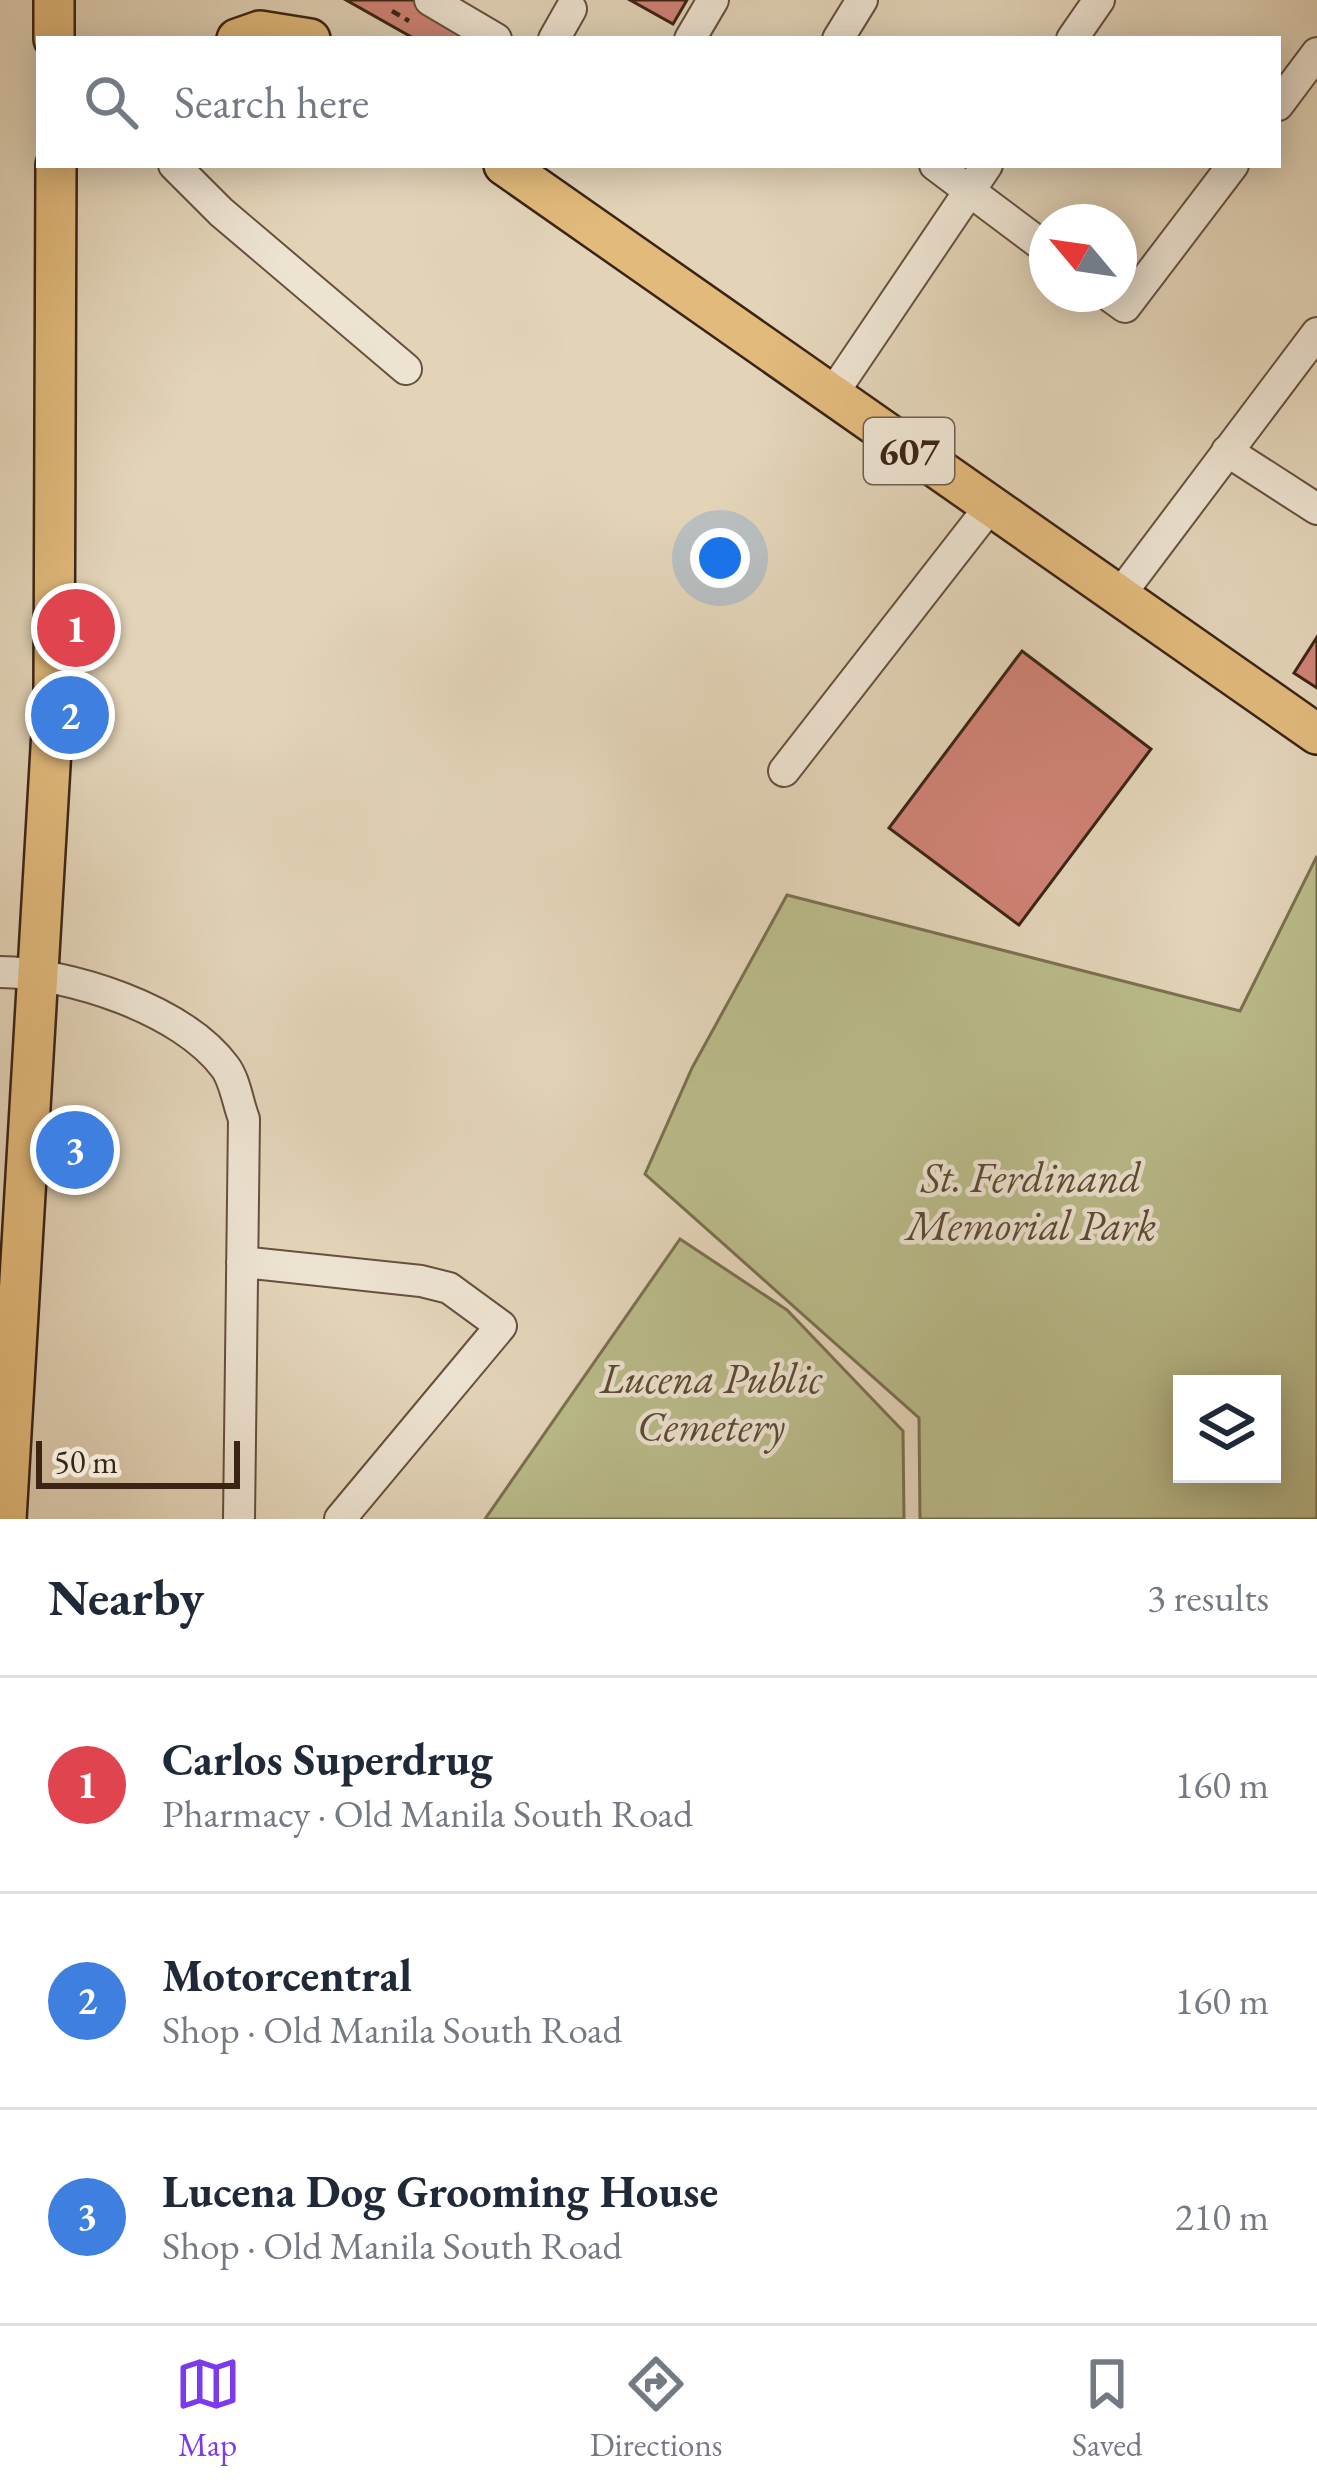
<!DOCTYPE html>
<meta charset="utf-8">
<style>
body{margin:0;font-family:"EB Garamond",serif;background:#f2f2f3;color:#1f2937}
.controls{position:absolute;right:36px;bottom:36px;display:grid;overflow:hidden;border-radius:0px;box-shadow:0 6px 30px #0003}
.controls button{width:108px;height:108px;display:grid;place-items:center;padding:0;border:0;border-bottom:3px solid #e0e1e3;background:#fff;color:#1f2937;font:60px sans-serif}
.compass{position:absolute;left:1029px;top:204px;width:108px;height:108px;border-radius:50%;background:#fff;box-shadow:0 6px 30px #0003;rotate:299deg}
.scale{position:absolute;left:36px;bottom:30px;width:204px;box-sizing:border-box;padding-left:12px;border:6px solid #3c2415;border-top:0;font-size:33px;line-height:42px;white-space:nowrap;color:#3c2415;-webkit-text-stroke:9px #ede3d1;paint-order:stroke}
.you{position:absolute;left:720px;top:558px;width:42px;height:42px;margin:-30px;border:9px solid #fff;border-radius:50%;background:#1a73e8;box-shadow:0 0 0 18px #1a73e833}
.badge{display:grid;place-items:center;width:78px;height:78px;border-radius:50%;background:#7c3aed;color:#fff;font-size:39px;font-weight:700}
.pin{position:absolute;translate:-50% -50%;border:6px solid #fff;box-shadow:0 3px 12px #0006}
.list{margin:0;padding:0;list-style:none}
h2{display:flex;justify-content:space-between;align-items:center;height:156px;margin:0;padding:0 48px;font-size:51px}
h2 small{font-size:39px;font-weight:400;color:#747a83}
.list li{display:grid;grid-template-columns:78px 1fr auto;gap:36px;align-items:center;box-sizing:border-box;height:216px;padding:0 48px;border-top:3px solid #e0e1e3}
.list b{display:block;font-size:45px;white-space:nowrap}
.list p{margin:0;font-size:39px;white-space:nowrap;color:#747a83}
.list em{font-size:39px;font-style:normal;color:#747a83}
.icon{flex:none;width:66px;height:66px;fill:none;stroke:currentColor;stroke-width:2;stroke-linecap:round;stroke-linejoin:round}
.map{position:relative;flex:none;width:1317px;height:1519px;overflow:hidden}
.search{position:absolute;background:#fff;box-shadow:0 6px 30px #0003;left:36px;right:36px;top:36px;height:132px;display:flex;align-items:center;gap:30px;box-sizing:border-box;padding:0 42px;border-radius:0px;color:#747a83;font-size:45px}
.sheet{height:804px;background:#fff}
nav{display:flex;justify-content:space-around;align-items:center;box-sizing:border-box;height:168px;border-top:3px solid #e0e1e3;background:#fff;font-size:33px;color:#747a83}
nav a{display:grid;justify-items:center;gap:6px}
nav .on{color:#7c3aed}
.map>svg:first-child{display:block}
.green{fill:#babb8a;stroke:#7b7050;stroke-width:3;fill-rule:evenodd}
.building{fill:#d08377;stroke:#3c2415;stroke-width:3}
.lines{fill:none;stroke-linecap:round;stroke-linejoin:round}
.minor-casing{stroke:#66503e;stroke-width:34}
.major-casing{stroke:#3c2415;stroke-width:44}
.path{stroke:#3c2415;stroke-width:4.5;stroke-dasharray:9 6;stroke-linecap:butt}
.minor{stroke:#ede3d1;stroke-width:30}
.major{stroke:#e2ba7c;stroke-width:39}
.labels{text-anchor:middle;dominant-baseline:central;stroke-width:9;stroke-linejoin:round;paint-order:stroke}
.shield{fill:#ede3d1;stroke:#715d4d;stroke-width:3}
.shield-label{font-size:39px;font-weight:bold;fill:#3c2415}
.park-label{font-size:42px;font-style:italic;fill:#5c4a32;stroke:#ede3d1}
</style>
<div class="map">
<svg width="1317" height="1519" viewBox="0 0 1317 1519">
<rect width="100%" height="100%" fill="#e3d4b8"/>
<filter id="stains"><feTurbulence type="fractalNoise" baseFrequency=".00167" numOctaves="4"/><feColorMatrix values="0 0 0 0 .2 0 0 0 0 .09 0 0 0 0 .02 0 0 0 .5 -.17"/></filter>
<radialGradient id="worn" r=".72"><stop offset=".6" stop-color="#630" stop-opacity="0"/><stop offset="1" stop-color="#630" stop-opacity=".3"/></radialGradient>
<!-- green -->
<path class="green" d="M1317 856V1519H920L919 1418 645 1174 692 1068 787 895 1240 1011ZM1182 1384H1272V1474H1182Z
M680 1239 787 1310 903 1431 904 1519H485Z"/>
<!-- building -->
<path class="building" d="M346 0H430L473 39H415Z
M630 0H687L673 24Z
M1317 637V688L1294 673Z
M1022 651 1151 749 1019 925 889 828Z
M51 1137H98V1187H75V1167L51 1168Z"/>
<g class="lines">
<defs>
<path id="minor" d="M430 0 496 39
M554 39 571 9
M690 39 713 0
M838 39 862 0
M1072 39 1099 0
M1278 105 1317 53
M174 165 221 212 406 369
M935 165 1047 249
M1107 294 1125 307 1233 165
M831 396 987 165
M1227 451 1317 509
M1119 596 1317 333
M784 771 989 508
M0 972C69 973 182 1009 225 1067 235 1080 238 1104 244 1119L239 1519
M242 1262 421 1281 449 1288 501 1326 340 1519"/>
<path id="major" d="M54 0V39
M237 39 260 31 310 39
M504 165 1317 734
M6 1519 54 697 56 165"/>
</defs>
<!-- minor casing -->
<use href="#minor" class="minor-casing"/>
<!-- major casing -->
<use href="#major" class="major-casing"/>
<!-- path -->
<path class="path" d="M392 11 409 21"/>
<!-- minor -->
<use href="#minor" class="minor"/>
<!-- major -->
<use href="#major" class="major"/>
</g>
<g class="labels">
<!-- shield labels -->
<rect class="shield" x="864" y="418" width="90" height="66" rx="9"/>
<g class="shield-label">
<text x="909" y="451">607</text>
</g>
<!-- park labels -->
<g class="park-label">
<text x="1031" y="1177">St. Ferdinand<tspan x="1031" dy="48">Memorial Park</tspan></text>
<text x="711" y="1378">Lucena Public<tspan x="711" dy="48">Cemetery</tspan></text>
</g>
</g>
<rect width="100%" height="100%" filter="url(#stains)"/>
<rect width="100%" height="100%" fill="url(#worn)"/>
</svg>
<div class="controls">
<button><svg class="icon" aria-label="layers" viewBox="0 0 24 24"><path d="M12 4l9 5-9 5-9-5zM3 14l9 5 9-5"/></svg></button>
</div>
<svg class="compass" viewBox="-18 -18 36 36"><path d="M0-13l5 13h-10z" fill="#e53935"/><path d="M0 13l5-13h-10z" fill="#747a83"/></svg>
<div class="scale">50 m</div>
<div class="you"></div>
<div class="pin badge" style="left:76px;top:628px;background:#e0444e">1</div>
<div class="pin badge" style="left:70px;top:715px;background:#3f7fe0">2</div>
<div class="pin badge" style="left:75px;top:1150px;background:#3f7fe0">3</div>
<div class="search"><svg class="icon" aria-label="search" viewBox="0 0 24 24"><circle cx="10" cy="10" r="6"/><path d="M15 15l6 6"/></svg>Search here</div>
</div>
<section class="sheet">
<h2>Nearby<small>3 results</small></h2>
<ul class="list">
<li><span class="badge" style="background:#e0444e">1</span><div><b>Carlos Superdrug</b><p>Pharmacy · Old Manila South Road</p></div><em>160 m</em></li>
<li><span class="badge" style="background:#3f7fe0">2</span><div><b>Motorcentral</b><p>Shop · Old Manila South Road</p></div><em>160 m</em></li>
<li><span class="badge" style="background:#3f7fe0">3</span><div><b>Lucena Dog Grooming House</b><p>Shop · Old Manila South Road</p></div><em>210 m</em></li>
</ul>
</section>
<nav>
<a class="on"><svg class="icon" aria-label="map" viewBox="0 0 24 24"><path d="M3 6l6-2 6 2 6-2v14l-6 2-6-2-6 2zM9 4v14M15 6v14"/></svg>Map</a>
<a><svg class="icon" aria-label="directions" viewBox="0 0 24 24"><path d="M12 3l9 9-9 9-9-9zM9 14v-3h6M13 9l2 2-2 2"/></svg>Directions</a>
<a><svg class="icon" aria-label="saved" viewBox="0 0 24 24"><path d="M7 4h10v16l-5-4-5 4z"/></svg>Saved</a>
</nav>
